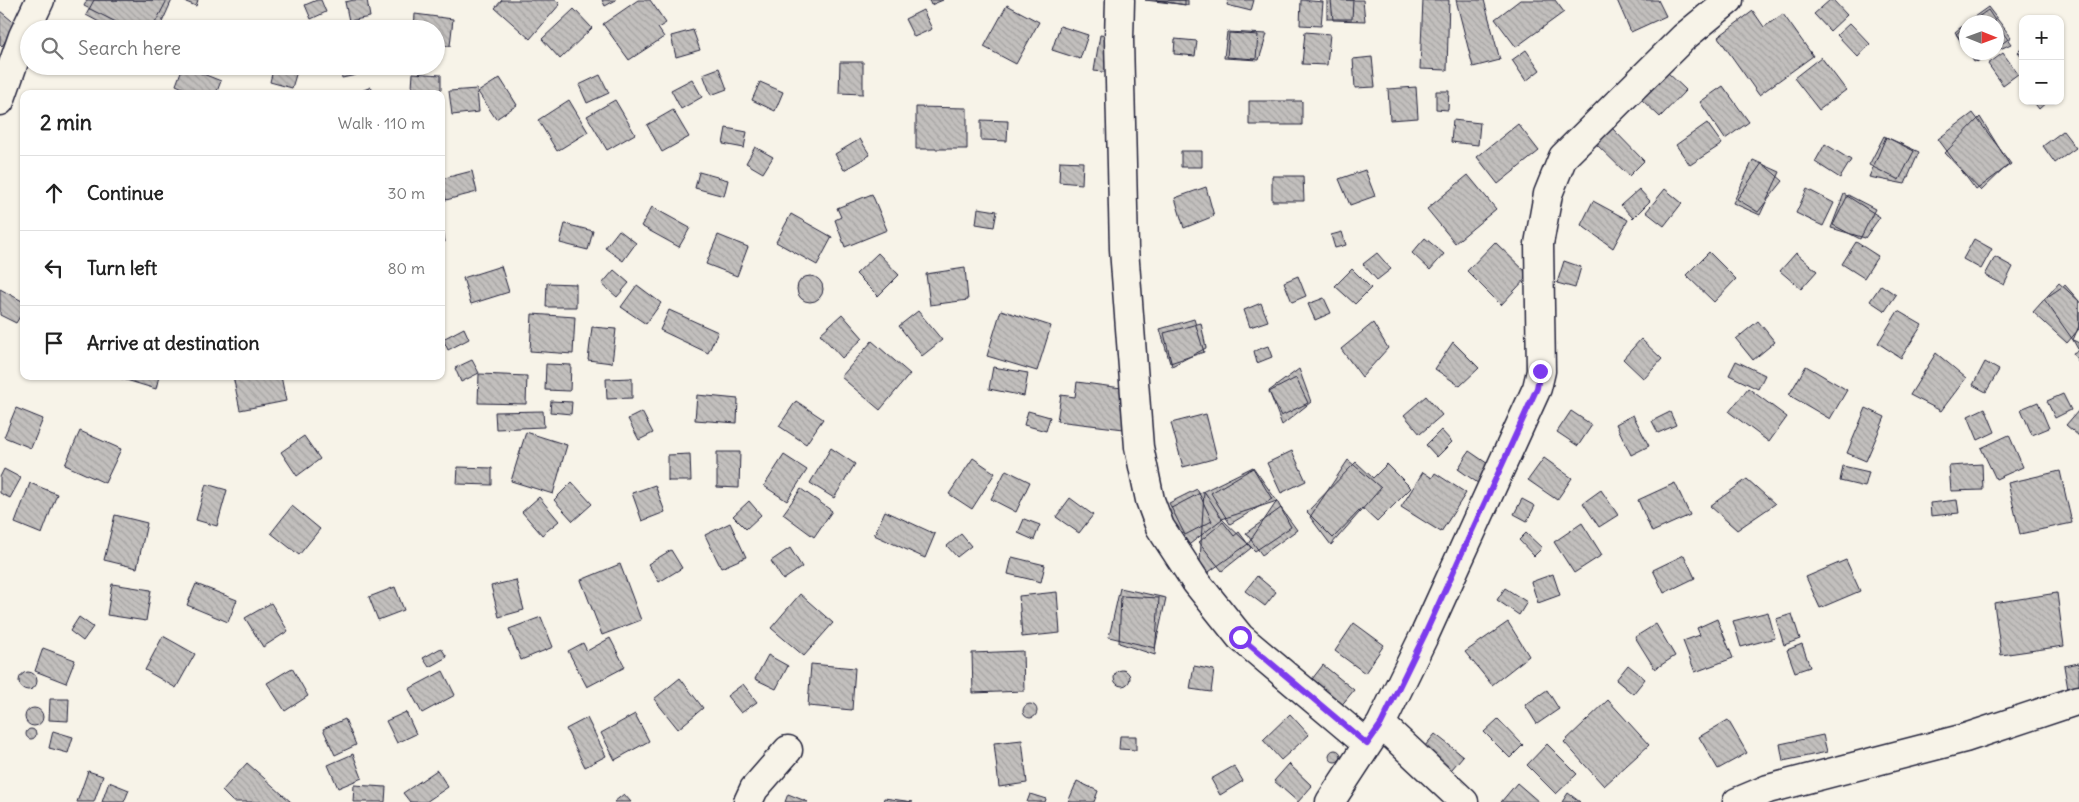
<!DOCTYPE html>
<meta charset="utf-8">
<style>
body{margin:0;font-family:Delius,sans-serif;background:#f6f6f6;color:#222}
.controls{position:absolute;right:15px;top:15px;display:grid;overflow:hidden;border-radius:10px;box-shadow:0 1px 4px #0004}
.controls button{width:45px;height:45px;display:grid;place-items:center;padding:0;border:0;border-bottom:1px solid #e0e0e0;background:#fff;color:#222;font:25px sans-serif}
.compass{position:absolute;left:1959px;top:15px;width:45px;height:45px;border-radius:50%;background:#fff;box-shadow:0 1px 4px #0004;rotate:91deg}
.stop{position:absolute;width:15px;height:15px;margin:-11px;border:4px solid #7c3aed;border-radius:50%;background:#fff}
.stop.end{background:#7c3aed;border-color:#fff;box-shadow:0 1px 5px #0008}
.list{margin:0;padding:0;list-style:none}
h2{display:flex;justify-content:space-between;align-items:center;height:65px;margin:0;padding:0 20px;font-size:21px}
h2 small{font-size:16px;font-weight:400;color:#767676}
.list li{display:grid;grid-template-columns:32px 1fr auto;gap:15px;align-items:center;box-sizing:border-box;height:75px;padding:0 20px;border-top:1px solid #e0e0e0}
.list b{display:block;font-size:19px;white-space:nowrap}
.list em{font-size:16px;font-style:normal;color:#767676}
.icon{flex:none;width:28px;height:28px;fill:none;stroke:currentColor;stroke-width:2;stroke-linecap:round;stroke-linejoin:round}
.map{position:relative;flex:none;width:2079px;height:802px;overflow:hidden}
.search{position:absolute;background:#fff;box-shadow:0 1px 4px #0004;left:20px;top:20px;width:425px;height:55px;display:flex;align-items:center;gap:12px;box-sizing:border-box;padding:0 18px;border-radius:28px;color:#767676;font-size:19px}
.panel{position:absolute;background:#fff;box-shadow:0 1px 4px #0004;left:20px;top:90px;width:425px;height:290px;border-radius:10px}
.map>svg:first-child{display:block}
.building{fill:url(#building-back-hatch);stroke:#22223b}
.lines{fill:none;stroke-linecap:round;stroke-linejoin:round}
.minor-casing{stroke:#22223b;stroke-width:31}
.minor{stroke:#f7f3e8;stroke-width:28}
.route{stroke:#7c3aed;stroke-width:6}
</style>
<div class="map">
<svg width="2079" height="802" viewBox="0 0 2079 802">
<defs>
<pattern id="building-back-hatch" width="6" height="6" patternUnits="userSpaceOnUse" patternTransform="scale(1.25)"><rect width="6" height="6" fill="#c2bfbd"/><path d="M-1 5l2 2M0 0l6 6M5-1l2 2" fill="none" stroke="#a6a4a3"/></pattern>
</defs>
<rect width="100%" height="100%" fill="#f7f3e8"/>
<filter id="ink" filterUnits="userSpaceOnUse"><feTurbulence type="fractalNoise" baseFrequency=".02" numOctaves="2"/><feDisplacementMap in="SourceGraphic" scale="10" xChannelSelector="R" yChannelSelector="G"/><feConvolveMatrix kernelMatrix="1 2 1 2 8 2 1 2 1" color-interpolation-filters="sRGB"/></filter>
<g filter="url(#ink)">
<!-- building -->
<path class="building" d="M87 0H172L159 29H130L84 6Z
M94 0H167L152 29H112L86 15Z
M181 0H198L196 6Z
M317 0H321L326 12 311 19 305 5Z
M354 0H367L370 17 349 21 345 2Z
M502 0H556L560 4 530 39 495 8Z
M602 0H616L605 6Z
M638 0H650L666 23 658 28 664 37 629 60 603 24Z
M929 0H943L931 5Z
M1145 0H1188V5Z
M1156 0H1185V5Z
M1228 0H1254L1251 11 1227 5Z
M1301 0 1323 2 1321 26 1300 25Z
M1327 0H1353L1352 19H1327Z
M1331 0H1363L1365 21 1333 20Z
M1423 0H1449L1447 70 1420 69Z
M1456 0H1484L1500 60 1473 67Z
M1520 0H1555L1564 12 1516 47 1495 19Z
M1617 0H1658L1666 16 1631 32Z
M1830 0H1833L1847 15 1830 31 1814 14Z
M1007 5 1039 22 1016 64 984 47Z
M1988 7 2011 37 1996 48V22H1967Z
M574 9 592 28 560 59 542 39Z
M923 10 932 29 914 37 905 19Z
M1988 10 1996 22H1971Z
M0 11 17 25 2 46 0 44Z
M1753 11 1764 27 1783 14 1813 56 1759 95 1718 37Z
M415 14 453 19 450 46 436 45V29H414Z
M1850 23 1870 44 1858 57 1837 35Z
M1966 23V48L1955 32Z
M1996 23 2011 44 1996 51Z
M1060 26 1088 35 1080 59 1052 50Z
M1966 26V50L1956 34Z
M693 30 700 50 676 57 671 36Z
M1227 32 1267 34 1259 60 1224 58Z
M1305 32 1330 34 1327 65 1302 64Z
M1229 33 1258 35 1256 59 1227 57Z
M1100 35 1116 37 1110 73 1094 71Z
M1175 39 1197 41 1195 56 1174 54Z
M2023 47V58L2018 52Z
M1526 50 1540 70 1526 81 1512 60Z
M1968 52H1993L1974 62Z
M1970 52H1990L1977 62Z
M2003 53 2018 74 2003 85 1988 64Z
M1372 57 1375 87 1355 88 1353 59Z
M1821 57 1846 90 1819 110 1794 78Z
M840 62H863V94L839 93Z
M183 66 221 81 216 94H196L176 85Z
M274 66 298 68 292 88 270 82Z
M339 66H354L356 75 342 78Z
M719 68 727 89 711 95 703 74Z
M1667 72 1686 90 1660 117 1641 99Z
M413 73 441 75V90L412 88Z
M600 75 609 93 587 103 579 85Z
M500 78 517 105 496 119 478 92Z
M692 79 702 97 681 109 671 90Z
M760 82 783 92 775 111 752 100Z
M1723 86 1749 122 1725 139 1700 102Z
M371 87 374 94H354Z
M1416 87 1418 118 1390 120 1388 89Z
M477 89 479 112 452 115 449 91Z
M1436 91H1449L1448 110 1436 109Z
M569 100 588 132 557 151 538 120Z
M615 100 635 134 607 150 587 116Z
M1249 101H1302V125H1249Z
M2033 101H2048L2039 109Z
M916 107 967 108V149H916Z
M673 110 689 137 662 152 647 125Z
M1973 113 2011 164 1976 190 1938 139Z
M1980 117 2009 164 1981 191 1945 153Z
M981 120 1008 121 1007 141 981 140Z
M1453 120 1480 123 1478 145 1451 142Z
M1707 123 1722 144 1690 165 1676 145Z
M1518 124 1539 151 1498 184 1477 157Z
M1609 125 1644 161 1629 176 1593 141Z
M726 128 747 132 744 148 723 144Z
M2063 131 2076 148 2055 163 2043 146Z
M1884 136 1914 151 1899 180 1869 165Z
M1886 137 1919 152 1905 184 1869 177Z
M860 139 870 155 844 170 835 154Z
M1825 144 1851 160 1840 178 1815 162Z
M755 147 773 157 763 173 746 163Z
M1181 151H1202V167H1181Z
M1753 160 1780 172 1760 215 1733 203Z
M1060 161 1083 162 1082 184 1059 182Z
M1762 163 1783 181 1758 212 1737 199Z
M1365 170 1375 196 1350 205 1339 179Z
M472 171 477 192 446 200 441 179Z
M699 172 728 180 724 196 695 188Z
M1468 175 1496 209 1455 243 1427 209Z
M1272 176H1303L1304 201H1272Z
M1206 187 1214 216 1184 228 1175 198Z
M1639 189 1650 201 1633 218 1621 205Z
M1665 189 1682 203 1664 226 1646 212Z
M1807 189 1834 203 1823 226 1796 213Z
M872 194 887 230 845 247 835 220 841 217 837 208Z
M1844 194 1880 217 1865 238 1831 228Z
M1848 195 1875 209 1860 239 1833 225Z
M1593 201 1628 220 1613 248 1581 225Z
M652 207 690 228 679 247 641 226Z
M978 208 997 211 994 227 976 224Z
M791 214 832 237 817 265 776 242Z
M441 215 445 242H441Z
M565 224 593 231 588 250 560 243Z
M619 230 636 243 623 261 605 248Z
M1342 232 1346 245 1335 248 1331 235Z
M718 235 748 247 737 276 706 264Z
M1425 238 1444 254 1430 270 1412 253Z
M1974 239 1992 249 1981 269 1963 259Z
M1495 242 1529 275 1501 305 1467 271Z
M1856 242 1878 256 1864 278 1842 264Z
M1709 252 1736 279 1714 302 1686 275Z
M878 253 899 275 878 296 856 274Z
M1377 253 1391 269 1377 280 1363 264Z
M1796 253 1817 271 1801 289 1780 271Z
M1995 257 2013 267 2004 285 1985 275Z
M1564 261 1581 267 1575 288 1557 283Z
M501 266 509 292 471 304 463 278Z
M965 268 968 300 930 305 926 274Z
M1352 269 1371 288 1355 304 1335 286Z
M614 270 629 283 617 297 602 284Z
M1298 276 1306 296 1292 302 1284 282Z
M797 289a13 13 0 1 1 26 0a13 13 0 1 1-26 0Z
M547 283 576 284V307H546Z
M2059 283 2079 301V329L2067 343 2033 312Z
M637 285 661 303 646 324 621 307Z
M1881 285 1896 295 1885 311 1870 301Z
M2065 285 2079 301V326L2073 340 2044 299Z
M0 289 24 302V310L16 323 0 315Z
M1324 298 1331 313 1315 320 1308 304Z
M1261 303 1268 321 1250 327 1244 310Z
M669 310 718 332 708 353 660 330Z
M1001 310 1051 326 1037 371 987 356Z
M918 311 942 340 922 356 899 326Z
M1898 311 1922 325 1901 358 1878 343Z
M532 314 575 317 573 354 530 351Z
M842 314 863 338 842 358 820 334Z
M1194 319 1204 352 1170 363 1160 329Z
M1758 321 1775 342 1753 360 1736 339Z
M1201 323 1206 348 1172 366 1164 333Z
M1373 323 1388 348 1362 377 1341 349Z
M592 327 616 329 612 363 588 360Z
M464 328 469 339 448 350 443 339Z
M1641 339 1662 359 1644 379 1623 359Z
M2073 340 2079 343V351Z
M872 341 910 374 880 410 841 377Z
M1453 342 1479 368 1460 386 1435 369Z
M1268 346 1272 357 1257 363 1254 351Z
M2079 350V363L2073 353Z
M1936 353 1966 378 1941 411 1910 395Z
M472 360 479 373 461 382 455 368Z
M1736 361 1765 375 1758 389 1729 375Z
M1985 362 1999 370 1986 392 1973 385Z
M546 364 571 365 570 391 545 390Z
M1806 366 1847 390 1830 419 1789 395Z
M993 367 1028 373 1024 396 989 389Z
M1299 369 1311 402 1282 425 1269 391Z
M479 374 527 376 526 404 478 403Z
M113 376H159L156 389Z
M233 376H281L286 401 240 410Z
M632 378V398L607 399 606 379Z
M1296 378 1308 403 1281 416 1269 392Z
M1077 382 1129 389 1124 429 1057 421 1061 395 1075 397Z
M1748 388 1787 417 1769 442 1729 412Z
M2063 394 2071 410 2055 418 2047 401Z
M697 395 738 399 737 423 695 420Z
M1426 396 1442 415 1420 434 1404 415Z
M551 401 572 402 571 414 550 412Z
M796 401 823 419 806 444 779 426Z
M2038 402 2049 428 2032 435 2021 409Z
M16 408 43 419 31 448 4 437Z
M1866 408 1885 417 1866 461 1847 453Z
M1985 408 1995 432 1978 440 1968 416Z
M2079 410V436L2066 425Z
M543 411 544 427 496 429 495 412Z
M1028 411 1050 417 1046 431 1024 425Z
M1571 411 1592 425 1578 446 1557 432Z
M642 412 653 433 639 440 628 419Z
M1670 412 1676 425 1658 433 1652 421Z
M1206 414 1217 458 1183 467 1171 423Z
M1633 415 1649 446 1631 455 1616 424Z
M1441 430 1452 442 1437 457 1426 445Z
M80 431 121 449 105 483 65 465Z
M526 432 567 445 553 494 511 481Z
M2009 435 2023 467 1996 479 1981 448Z
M304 436 320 459 297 476 281 452Z
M831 448 855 464 834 498 810 483Z
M1292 451 1306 481 1281 493 1267 463Z
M1469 451 1494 468 1482 486 1458 469Z
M717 452H740L739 488 717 487Z
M690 454 691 481H668V455Z
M784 455 807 470 787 501 764 486Z
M973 458 995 473 972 509 949 494Z
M1544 458 1572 478 1557 500 1528 480Z
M1348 460 1381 488 1331 545 1310 517Z
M1356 462 1373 478 1387 464 1411 488 1377 522 1362 508 1333 538 1307 512Z
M1982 464 1983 490 1951 491 1949 466Z
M1843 466 1869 472 1865 487 1840 481Z
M458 467 492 468V485L457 484Z
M1253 467 1277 501 1222 519 1248 544 1199 579 1204 491Z
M1253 468 1272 499 1230 524 1211 493Z
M4 469 21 478 10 498 0 493V477Z
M1006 470 1030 482 1016 512 991 499Z
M2060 471 2072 523 2020 534 2008 483Z
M1423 472 1432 478 1435 473 1466 493 1441 532 1401 507Z
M1747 479 1775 504 1737 530 1710 506Z
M572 482 592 504 573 521 554 500Z
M30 483 57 494 42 534 15 523Z
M1675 483 1690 515 1652 532 1638 500Z
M206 484 227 490 217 526 196 520Z
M655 485 665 512 642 521 632 493Z
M801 489 832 511 814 537 783 514Z
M1197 489 1212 521 1185 535 1169 503Z
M1601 490 1618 515 1599 527 1583 503Z
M1204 491 1222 519 1181 551 1158 515Z
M539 497 559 521 542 535 522 512Z
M1070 498 1093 515 1079 533 1056 517Z
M1522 499 1535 506 1527 521 1514 514Z
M1957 500 1959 513 1931 516 1930 503Z
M749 501 761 515 746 529 733 516Z
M1277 501 1291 527 1255 551 1248 544Z
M292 506 320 529 299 555 271 533Z
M1281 508 1297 530 1262 555 1246 533Z
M885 511 935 534 925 558 874 535Z
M115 515 147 523 137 568 104 560Z
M1024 519 1040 525 1034 540 1018 533Z
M1223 522 1234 536 1239 532 1251 548 1222 571 1199 542Z
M730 523 746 557 721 568 705 535Z
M1582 523 1602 555 1574 573 1554 542Z
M1526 533 1542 548 1534 556 1519 540Z
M961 534 971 546 957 557 947 546Z
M790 548 802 567 783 580 771 561Z
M671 550 682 568 659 582 648 564Z
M1684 555 1695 578 1664 593 1653 570Z
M1012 557 1045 565 1041 582 1008 574Z
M1846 560 1860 591 1820 608 1806 577Z
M620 564 641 620 602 635 581 580Z
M1553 574 1560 595 1538 603 1531 582Z
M1257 576 1276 592 1265 606 1245 591Z
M516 580 524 610 499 617 491 586Z
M112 584 151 590 146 621 107 615Z
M196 584 237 600 228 622 187 605Z
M395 587 404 610 378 620 369 597Z
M1120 588 1166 598 1155 648 1109 637Z
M1505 588 1527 602 1519 615 1497 600Z
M1057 592 1060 633 1022 637 1019 596Z
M2057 593 2064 646 2001 655 1994 603Z
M800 594 833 623 804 656 771 628Z
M1121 596 1159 598 1155 655 1119 643Z
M271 603 288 631 263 647 245 618Z
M1768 612 1775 638 1741 647 1733 621Z
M1792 614 1800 639 1784 645 1776 619Z
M79 617 93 627 83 641 70 631Z
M541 617 553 647 521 660 509 629Z
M1717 619 1733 658 1695 672 1683 641 1700 635 1697 628Z
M1508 622 1529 656 1492 685 1465 652Z
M1354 623 1384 645 1365 673 1335 651Z
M1656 624 1675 656 1655 669 1635 637Z
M163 636 195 654 176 688 145 670Z
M610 638 625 667 587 687 568 651 583 643 587 651Z
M1802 644 1810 667 1795 672 1787 650Z
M43 648 75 660 66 683 35 671Z
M441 648 447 657 429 667 423 658Z
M1023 651 1024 691 973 693 972 653Z
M768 655 788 666 776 689 755 679Z
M2079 663V687L2068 689 2064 666Z
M811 664 855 668 852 710 808 706Z
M1323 665 1354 690 1335 713 1305 688Z
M1628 665 1645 679 1633 694 1616 680Z
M1194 666 1214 670 1211 692 1190 689Z
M292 668 308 696 285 711 267 683Z
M1114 678a8 8 0 1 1 16 0a8 8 0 1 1-16 0Z
M443 671 455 695 422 713 409 689Z
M19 681a9 9 0 1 1 18 0a9 9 0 1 1-18 0Z
M680 678 703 708 678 729 654 699Z
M743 684 757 702 741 713 727 696Z
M1547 690 1559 709 1537 724 1525 705Z
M50 699H69L68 721 49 720Z
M1608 700 1649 745 1604 786 1564 742Z
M1023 711a7 7 0 1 1 14 0a7 7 0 1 1-14 0Z
M25 717a9 9 0 1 1 18 0a9 9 0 1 1-18 0Z
M406 712 416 734 397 743 386 721Z
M635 714 649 741 615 760 601 733Z
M1290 714 1309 735 1281 760 1263 740Z
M587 718 606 756 585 767 566 729Z
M345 719 356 745 335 755 323 729Z
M1498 719 1523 745 1510 758 1484 732Z
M1728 720 1747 753 1718 769 1699 737Z
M26 734a5 5 0 1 1 10 0a5 5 0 1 1-10 0Z
M53 731 73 737 68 753 49 748Z
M1435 734 1463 756 1446 776 1419 753Z
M1823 735 1827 752 1783 761 1780 744Z
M1120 736H1136V750L1119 749Z
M1022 740 1027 783 999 787 994 743Z
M1547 744 1577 774 1556 794 1527 765Z
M1329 756a6 6 0 1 1 12 0a6 6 0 1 1-12 0Z
M353 754 362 778 338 788 328 765Z
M247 763 291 802H233L222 791Z
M1289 764 1312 786 1298 802 1274 781Z
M1234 766 1243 781 1220 795 1211 779Z
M437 770 448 787 426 802H410L403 793Z
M88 771 103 776 94 802H77Z
M1077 781 1098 791 1094 802H1068Z
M109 782 129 790 124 802H102Z
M1517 783 1539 802H1501Z
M354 785 386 787 385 802H353Z
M1568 793 1580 802H1562Z
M624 794 631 802H614Z
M788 794 808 802H785Z
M1030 794 1046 799 1045 802H1027Z
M884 798 913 802H883Z"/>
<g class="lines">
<defs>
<path id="minor" d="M1120 0 1119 40 1124 249 1139 447 1150 500 1160 527 1196 582 1240 637 1367 744
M0 101 23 36 40 0
M1381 724 1464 802
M748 802 754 789 788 750
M1330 802 1381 724 1425 634 1537 388 1541 371 1539 244 1548 194 1563 157 1684 37 1729 0
M1737 802 1768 789 1965 738 2079 700"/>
</defs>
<!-- minor casing -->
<use href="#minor" class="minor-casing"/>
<!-- minor -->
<use href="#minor" class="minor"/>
</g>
</g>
<g class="lines" filter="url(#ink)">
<!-- route -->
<path class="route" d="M1240 637 1367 744 1381 724 1425 634 1537 388 1540 371"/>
</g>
</svg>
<div class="controls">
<button>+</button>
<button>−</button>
</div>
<svg class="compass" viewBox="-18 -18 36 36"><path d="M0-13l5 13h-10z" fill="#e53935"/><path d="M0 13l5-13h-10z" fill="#767676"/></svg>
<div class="stop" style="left:1240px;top:637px"></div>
<div class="stop end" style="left:1540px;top:371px"></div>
<div class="search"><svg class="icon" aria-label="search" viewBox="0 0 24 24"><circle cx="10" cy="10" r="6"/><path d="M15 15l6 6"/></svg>Search here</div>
<section class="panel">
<h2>2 min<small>Walk · 110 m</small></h2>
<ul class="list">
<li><svg class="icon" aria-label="ahead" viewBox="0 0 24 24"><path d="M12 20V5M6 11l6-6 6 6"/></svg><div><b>Continue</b></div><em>30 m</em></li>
<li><svg class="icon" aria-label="left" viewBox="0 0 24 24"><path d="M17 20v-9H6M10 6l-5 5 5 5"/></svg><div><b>Turn left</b></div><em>80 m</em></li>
<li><svg class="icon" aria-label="arrive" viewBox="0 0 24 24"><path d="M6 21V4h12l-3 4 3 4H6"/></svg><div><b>Arrive at destination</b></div></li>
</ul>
</section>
</div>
